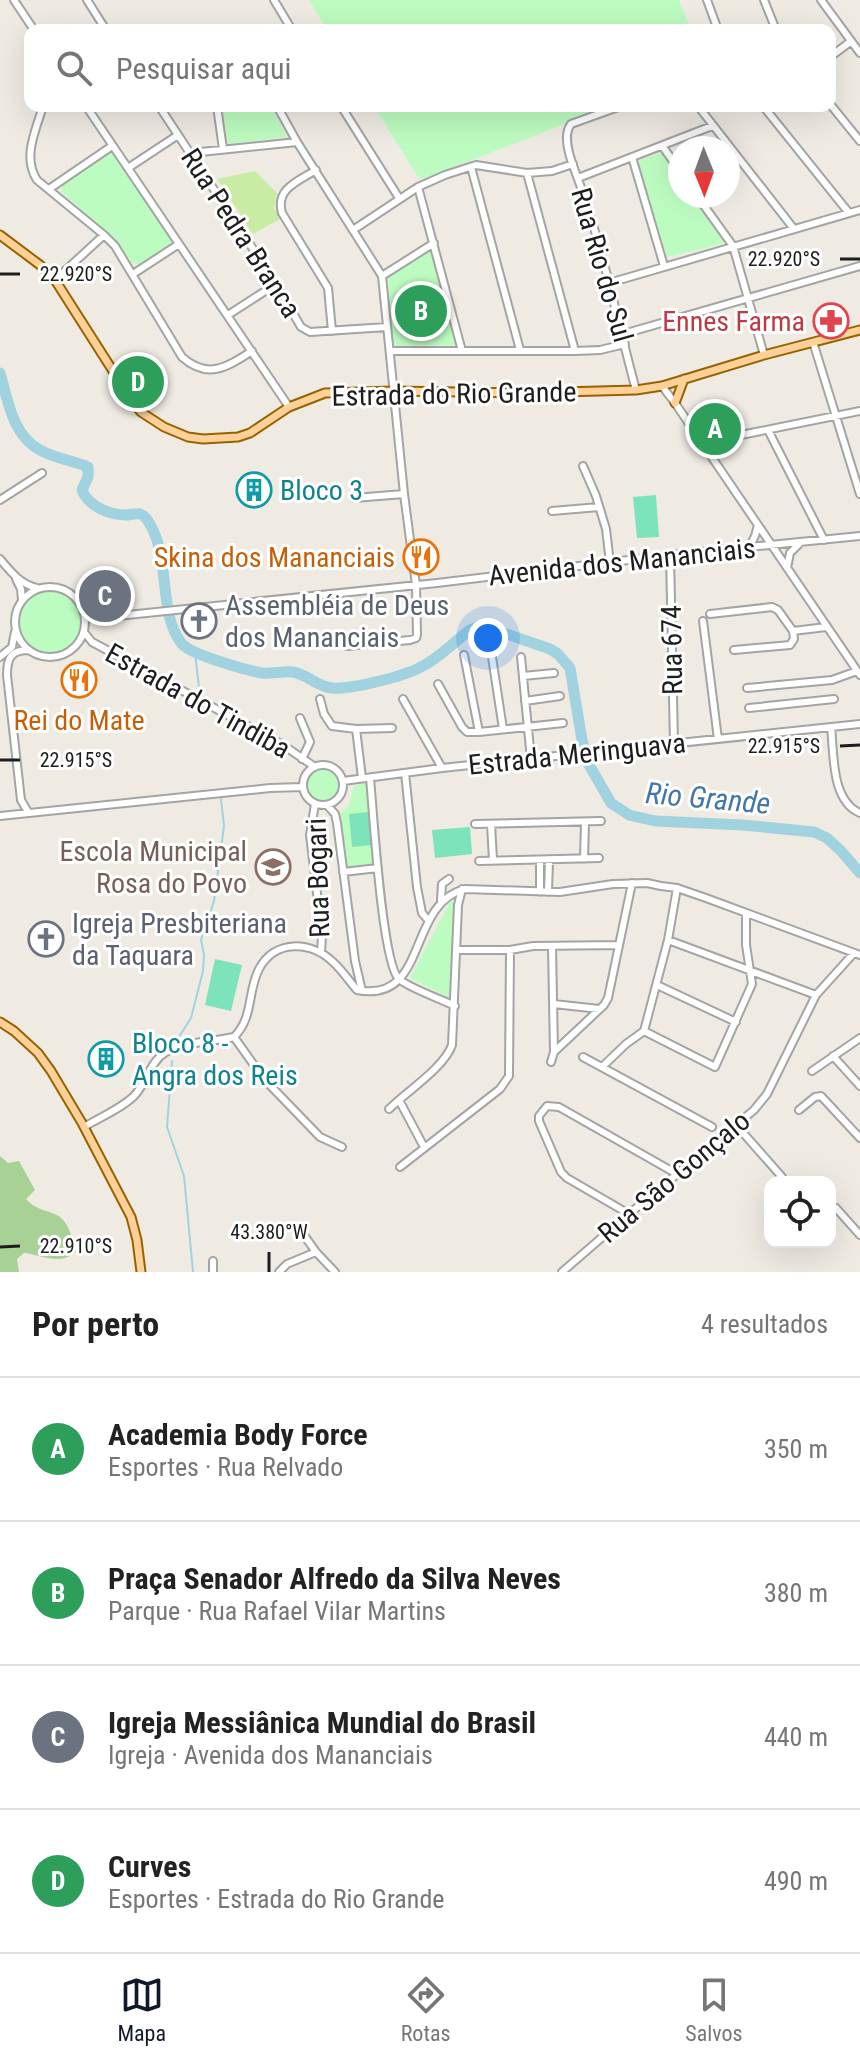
<!DOCTYPE html>
<html lang="pt">
<meta charset="utf-8">
<style>
body{margin:0;font-family:"Roboto Condensed",sans-serif;background:#f2f2f2;color:#222}
.controls{position:absolute;right:24px;bottom:24px;display:grid;overflow:hidden;border-radius:16px;box-shadow:0 8px 32px #0002}
.controls button{width:72px;height:72px;display:grid;place-items:center;padding:0;border:0;border-bottom:2px solid #e0e0e0;background:#fff;color:#222;font:40px sans-serif}
.compass{position:absolute;left:668px;top:136px;width:72px;height:72px;border-radius:50%;background:#fff;box-shadow:0 8px 32px #0002;rotate:179deg}
.you{position:absolute;left:488px;top:638px;width:28px;height:28px;margin:-20px;border:6px solid #fff;border-radius:50%;background:#1a73e8;box-shadow:0 0 0 12px #1a73e833}
.badge{display:grid;place-items:center;width:52px;height:52px;border-radius:50%;background:#111827;color:#fff;font-size:26px;font-weight:700}
.pin{position:absolute;translate:-50% -50%;border:4px solid #fff;box-shadow:0 2px 8px #0006}
.list{margin:0;padding:0;list-style:none}
h2{display:flex;justify-content:space-between;align-items:center;height:104px;margin:0;padding:0 32px;font-size:34px}
h2 small{font-size:26px;font-weight:400;color:#767676}
.list li{display:grid;grid-template-columns:52px 1fr auto;gap:24px;align-items:center;box-sizing:border-box;height:144px;padding:0 32px;border-top:2px solid #e0e0e0}
.list b{display:block;font-size:30px;white-space:nowrap}
.list p{margin:0;font-size:26px;white-space:nowrap;color:#767676}
.list em{font-size:26px;font-style:normal;color:#767676}
.icon{flex:none;width:44px;height:44px;fill:none;stroke:currentColor;stroke-width:2;stroke-linecap:round;stroke-linejoin:round}
.map{position:relative;flex:none;width:860px;height:1272px;overflow:hidden}
.search{position:absolute;background:#fff;box-shadow:0 8px 32px #0002;left:24px;right:24px;top:24px;height:88px;display:flex;align-items:center;gap:20px;box-sizing:border-box;padding:0 28px;border-radius:16px;color:#767676;font-size:30px}
.sheet{height:680px;background:#fff}
nav{display:flex;justify-content:space-around;align-items:center;box-sizing:border-box;height:112px;border-top:2px solid #e0e0e0;background:#fff;font-size:22px;color:#767676}
nav a{display:grid;justify-items:center;gap:4px}
nav .on{color:#111827}
.map>svg:first-child{display:block}
.grass{fill:#c9eca5}
.forest{fill:#a7d195}
.park{fill:#bdfcc1}
.pitch{fill:#7ce3ba}
.lines{fill:none;stroke-linecap:round;stroke-linejoin:round}
.stream{stroke:#a0d2df;stroke-width:2}
.river{stroke:#a0d2df;stroke-width:11}
.minor-casing{stroke:#a4a4a4;stroke-width:10}
.major-casing{stroke:#976300;stroke-width:11}
.minor{stroke:#fff;stroke-width:6}
.major{stroke:#ffd198;stroke-width:7}
.ticks{fill:none;stroke:#1d1d1d;stroke-width:3}
.labels{text-anchor:middle;dominant-baseline:central;stroke-width:6;stroke-linejoin:round;paint-order:stroke}
.street-label{font-size:28px;fill:#1d1d1d;stroke:#fff}
.health-label{font-size:28px;fill:#be3a42;stroke:#fff;text-anchor:end}
.culture-label{font-size:28px;fill:#0d838f;stroke:#fff;text-anchor:start}
.food-label{font-size:28px;fill:#c56008;stroke:#fff;text-anchor:end}
.worship-label{font-size:28px;fill:#5b616d;stroke:#fff;text-anchor:start}
.education-label{font-size:28px;fill:#785e54;stroke:#fff;text-anchor:end}
.water-label{font-size:30px;font-style:italic;fill:#4277aa;stroke:#fff}
.ticks-label{font-size:20px;text-anchor:middle;fill:#1d1d1d;stroke:#fff;stroke-width:6;stroke-linejoin:round;paint-order:stroke}
</style>
<div class="map">
<svg width="860" height="1272" viewBox="0 0 860 1272">
<rect width="100%" height="100%" fill="#efebe3"/>
<!-- grass -->
<path class="grass" d="M255 171 277 193 274 208 280 219 253 234 217 179Z"/>
<!-- forest -->
<path class="forest" d="M0 1156 8 1163 19 1161 35 1190 26 1199C38 1212 48 1209 60 1217 70 1225 73 1241 76 1252 59 1266 43 1255 24 1253L17 1259 19 1272H0Z"/>
<!-- park -->
<path class="park" d="M309 0H679L691 30H327Z
M222 106H271L287 137 228 144Z
M374 106H611L420 180Z
M111 151 114 152 172 237 171 244 139 264 132 263 119 244 62 192 61 184 107 152Z
M661 152C679 162 680 177 680 196H695L724 238V241L722 244 667 257 638 164 640 160Z
M433 250 458 343 455 345 396 346 393 342 388 277 429 251Z
M18 621a32 32 0 1 1 64 0a32 32 0 1 1-64 0Z
M307 786a16 16 0 1 1 32 0a16 16 0 1 1-32 0Z
M366 783 368 785 375 861 371 867 349 869 345 865 340 814 349 805 354 786Z
M453 901 455 903 452 997 450 998 410 978 450 902Z"/>
<!-- pitch -->
<path class="pitch" d="M656 495 659 537 637 538 633 497Z
M368 812 372 845 352 847 349 814Z
M470 827 472 854 435 858 432 830Z
M215 959 242 965 231 1011 205 1005Z"/>
<g class="lines">
<!-- stream -->
<path class="stream" d="M195 653 200 696
M177 1040 191 1018 203 971 204 955 201 940 214 901 224 826 221 799
M172 1061 167 1127 184 1176 193 1272"/>
<!-- river -->
<path class="river" d="M0 373C8 400 12 435 40 450 54 458 73 461 88 467V477L82 490C89 507 110 515 127 515 129 515 138 513 140 514 144 515 146 518 148 521 172 557 157 613 182 644 192 655 246 670 262 673 272 674 283 671 293 672 307 674 317 687 332 688 350 690 405 676 421 667 438 659 454 642 470 630L478 627 489 628 550 649 558 654 570 668 582 740 588 763 611 803 629 815 655 821 743 825 814 832 827 838 841 851 860 873"/>
<defs>
<path id="minor" d="M14 0 34 30
M87 0 106 30
M274 0 292 30
M707 0 718 30
M764 0 776 30
M821 0 860 53
M830 57 850 42
M830 104 860 141
M43 106C36 130 22 157 37 180L104 235 115 246 182 357C208 380 227 367 252 351
M86 106 289 407
M159 106 276 284 301 327 310 332 387 327
M217 106 223 149
M277 106 297 142 382 276 404 494 416 585 417 635 416 638 410 640 347 646
M341 106 399 198
M621 106 571 124C562 136 570 158 575 171 602 242 616 317 636 390
M698 106 794 229
M763 106 849 213
M663 147 680 171
M191 153 297 142
M632 157 664 266
M471 167 520 350
M128 168 178 135
M316 170C298 181 275 189 282 213L328 288 332 331
M527 173 575 351
M578 178 712 126
M418 187 462 351
M49 189 112 146
M697 196 733 246 764 355
M353 230 418 187 445 175 476 165 527 173 552 171 573 164
M133 274 179 244
M382 276 434 243
M55 280 104 235
M609 283 860 210
M228 315 276 284
M623 334 860 266
M813 342 860 494
M390 351H575L600 350 625 344
M662 386 675 403 860 675
M768 430 824 540
M706 448 726 438 860 411
M583 466 596 496 606 529 610 563
M354 498 404 494
M0 500 42 473
M552 511 599 507
M749 548 755 536 758 525
M670 555 674 744
M0 559C11 572 20 584 37 588
M787 568 790 553 799 544
M16 579 21 589 22 600
M15 622a35 35 0 1 1 70 0a35 35 0 1 1-70 0Z
M85 614 98 618 437 583 670 555 860 536
M710 614 772 607 778 610 793 631 826 627
M703 621 718 739
M84 632 92 642 283 745 315 767
M734 650 790 645 794 639 793 631
M464 655 479 732
M0 657 12 647 15 632
M492 657 503 729
M521 657 531 759
M523 676 554 673
M438 684 462 727 467 732H479L563 723
M747 688 832 680 857 671
M320 699 324 714 332 726 356 729 392 728
M403 699 442 768
M525 701 560 696
M749 708 834 699
M300 718 310 742 302 759
M831 727C834 754 831 801 860 813
M356 729 362 778
M303 785a20 20 0 1 1 40 0a20 20 0 1 1-40 0Z
M405 773 417 887 422 913 429 921
M370 778C373 809 382 964 399 979 407 987 443 1000 455 1006
M343 781 442 768 860 724
M315 804 310 835 322 935 321 953
M327 805 335 814 337 823 355 961 362 991
M28 812 21 800 7 675C7 658 11 650 29 650
M0 816 270 788 303 787
M475 824 601 821
M491 824 493 860
M584 859 585 822
M540 860V892
M479 861 599 858
M343 872 378 868
M548 892 549 860
M441 900 442 884 449 879
M668 940 816 995
M457 950H510L533 946 619 945
M657 985 736 1022
M554 1004 599 1009
M644 1031 715 1067 752 984 746 945V914
M234 1037 264 1079 320 1137 342 1147
M554 1052 604 1005 608 998 632 883
M833 1056 860 1086
M583 1057 712 1127
M551 1062 554 1052 552 946
M602 1067 626 1044 644 1031 668 940 677 888
M812 1071 860 1038
M389 1109 399 1100
M799 1110 815 1097 821 1096 860 1138
M737 1126 782 1177
M84 1127C100 1117 119 1110 133 1097 147 1084 149 1062 166 1052 186 1041 212 1042 234 1037 254 1017 247 992 259 969 275 939 311 941 333 962 342 970 349 981 357 990 429 1004 406 904 465 889L560 892 613 884 647 883 661 886 677 888 706 898 860 955
M424 1147 399 1100C415 1086 445 1065 452 1045L458 905 462 889
M400 1167 500 1089 509 1076 510 950
M836 1208 860 1235
M629 1214 567 1178 561 1172 539 1121V1116L547 1106 559 1107 677 1174
M301 1231 316 1252 335 1272
M213 1272V1261
M279 1272 287 1264 316 1252
M562 1272 629 1214 754 1110 767 1094 816 995 854 953"/>
<path id="major" d="M0 235 40 265 55 280 134 404 141 412 164 427 188 437 203 439 238 437 250 433 289 407 325 393 393 391 524 393 636 390 662 386 764 355 860 330
M675 403 684 379
M0 1022 14 1031 38 1053 51 1071 82 1123 131 1217 137 1240 141 1272"/>
</defs>
<!-- minor casing -->
<use href="#minor" class="minor-casing"/>
<!-- major casing -->
<use href="#major" class="major-casing"/>
<!-- minor -->
<use href="#minor" class="minor"/>
<!-- major -->
<use href="#major" class="major"/>
</g>
<!-- ticks -->
<path class="ticks" d="M840 259H860M0 274H20M840 746 860 745M0 760H20M0 1247 20 1246M269 1252V1272"/>
<!-- icons -->
<defs>
<symbol id="pharmacy-ring" viewBox="-11 -11 22 22"><circle r="9.5" fill="#fff" stroke="#e0444e" stroke-width="1.5"/><path d="M-2-6h4v4h4v4h-4v4h-4v-4h-4v-4h4Z" fill="#e0444e"/></symbol>
<symbol id="building-ring" viewBox="-11 -11 22 22"><circle r="9.5" fill="#fff" stroke="#0f9aa8" stroke-width="1.5"/><path d="M-4-6H4V6H1V3H-1V6H-4ZM-2.5-4.3h1.7v1.8h-1.7ZM.8-4.3h1.7v1.8H.8ZM-2.5-1h1.7V.8h-1.7ZM.8-1h1.7V.8H.8Z" fill="#0f9aa8"/></symbol>
<symbol id="restaurant-ring" viewBox="-11 -11 22 22"><circle r="9.5" fill="#fff" stroke="#e8710a" stroke-width="1.5"/><path d="M-5-6h1v4h1v-4h1v4h1v-4h1v5L-1.5 .5V6h-2V.5L-5-1ZM5-6V6H3V1.5H1.5Q1.5-4 5-6Z" fill="#e8710a"/></symbol>
<symbol id="church-ring" viewBox="-11 -11 22 22"><circle r="9.5" fill="#fff" stroke="#6b7280" stroke-width="1.5"/><path d="M-1.2-6h2.4v3.5h3.3v2.4h-3.3V6h-2.4V-.1h-3.3v-2.4h3.3Z" fill="#6b7280"/></symbol>
<symbol id="school-ring" viewBox="-11 -11 22 22"><circle r="9.5" fill="#fff" stroke="#8d6e63" stroke-width="1.5"/><path d="M0-5L7-2L0 1L-7-2ZM-4 1L0 2.5L4 1V4Q0 6-4 4Z" fill="#8d6e63"/></symbol>
</defs>
<g fill-rule="evenodd">
<use href="#pharmacy-ring" x="811" y="301" width="40" height="40"/>
<use href="#building-ring" x="234" y="470" width="40" height="40"/>
<use href="#restaurant-ring" x="401" y="537" width="40" height="40"/>
<use href="#church-ring" x="179" y="601" width="40" height="40"/>
<use href="#restaurant-ring" x="59" y="660" width="40" height="40"/>
<use href="#school-ring" x="253" y="847" width="40" height="40"/>
<use href="#church-ring" x="26" y="919" width="40" height="40"/>
<use href="#building-ring" x="86" y="1039" width="40" height="40"/>
</g>
<g class="labels">
<!-- street labels -->
<g class="street-label">
<text transform="translate(241 233) rotate(57)">Rua Pedra Branca</text>
<text transform="translate(602 265) rotate(74)">Rua Rio do Sul</text>
<text transform="translate(454 394) rotate(-1)">Estrada do Rio Grande</text>
<text transform="translate(622 562) rotate(-6)">Avenida dos Mananciais</text>
<text transform="translate(672 650) rotate(-91)">Rua 674</text>
<text transform="translate(198 701) rotate(29)">Estrada do Tindiba</text>
<text transform="translate(577 754) rotate(-6)">Estrada Meringuava</text>
<text transform="translate(318 878) rotate(-92)">Rua Bogari</text>
<text transform="translate(674 1177) rotate(-40)">Rua São Gonçalo</text>
</g>
<!-- health labels -->
<g class="health-label">
<text x="805" y="321">Ennes Farma</text>
</g>
<!-- culture labels -->
<g class="culture-label">
<text x="280" y="490">Bloco 3</text>
<text x="132" y="1043">Bloco 8 -<tspan x="132" dy="32">Angra dos Reis</tspan></text>
</g>
<!-- food labels -->
<g class="food-label">
<text x="395" y="557">Skina dos Mananciais</text>
<text x="79" y="720" text-anchor="middle">Rei do Mate</text>
</g>
<!-- worship labels -->
<g class="worship-label">
<text x="225" y="605">Assembléia de Deus<tspan x="225" dy="32">dos Mananciais</tspan></text>
<text x="72" y="923">Igreja Presbiteriana<tspan x="72" dy="32">da Taquara</tspan></text>
</g>
<!-- education labels -->
<g class="education-label">
<text x="247" y="851">Escola Municipal<tspan x="247" dy="32">Rosa do Povo</tspan></text>
</g>
<!-- water labels -->
<g class="water-label">
<text transform="translate(708 798) rotate(5)">Rio Grande</text>
</g>
</g>
<g class="ticks-label">
<text x="784" y="266">22.920°S</text>
<text x="76" y="281">22.920°S</text>
<text x="784" y="753">22.915°S</text>
<text x="76" y="767">22.915°S</text>
<text x="269" y="1239">43.380°W</text>
<text x="76" y="1253">22.910°S</text>
</g>
</svg>
<div class="controls">
<button><svg class="icon" aria-label="locate" viewBox="0 0 24 24"><circle cx="12" cy="12" r="6"/><path d="M12 2v4M12 18v4M2 12h4M18 12h4"/></svg></button>
</div>
<svg class="compass" viewBox="-18 -18 36 36"><path d="M0-13l5 13h-10z" fill="#e53935"/><path d="M0 13l5-13h-10z" fill="#767676"/></svg>
<div class="you"></div>
<div class="pin badge" style="left:715px;top:429px;background:#2e9e5b">A</div>
<div class="pin badge" style="left:421px;top:311px;background:#2e9e5b">B</div>
<div class="pin badge" style="left:105px;top:596px;background:#6b7280">C</div>
<div class="pin badge" style="left:138px;top:382px;background:#2e9e5b">D</div>
<div class="search"><svg class="icon" aria-label="search" viewBox="0 0 24 24"><circle cx="10" cy="10" r="6"/><path d="M15 15l6 6"/></svg>Pesquisar aqui</div>
</div>
<section class="sheet">
<h2>Por perto<small>4 resultados</small></h2>
<ul class="list">
<li><span class="badge" style="background:#2e9e5b">A</span><div><b>Academia Body Force</b><p>Esportes · Rua Relvado</p></div><em>350 m</em></li>
<li><span class="badge" style="background:#2e9e5b">B</span><div><b>Praça Senador Alfredo da Silva Neves</b><p>Parque · Rua Rafael Vilar Martins</p></div><em>380 m</em></li>
<li><span class="badge" style="background:#6b7280">C</span><div><b>Igreja Messiânica Mundial do Brasil</b><p>Igreja · Avenida dos Mananciais</p></div><em>440 m</em></li>
<li><span class="badge" style="background:#2e9e5b">D</span><div><b>Curves</b><p>Esportes · Estrada do Rio Grande</p></div><em>490 m</em></li>
</ul>
</section>
<nav>
<a class="on"><svg class="icon" aria-label="map" viewBox="0 0 24 24"><path d="M3 6l6-2 6 2 6-2v14l-6 2-6-2-6 2zM9 4v14M15 6v14"/></svg>Mapa</a>
<a><svg class="icon" aria-label="directions" viewBox="0 0 24 24"><path d="M12 3l9 9-9 9-9-9zM9 14v-3h6M13 9l2 2-2 2"/></svg>Rotas</a>
<a><svg class="icon" aria-label="saved" viewBox="0 0 24 24"><path d="M7 4h10v16l-5-4-5 4z"/></svg>Salvos</a>
</nav>
